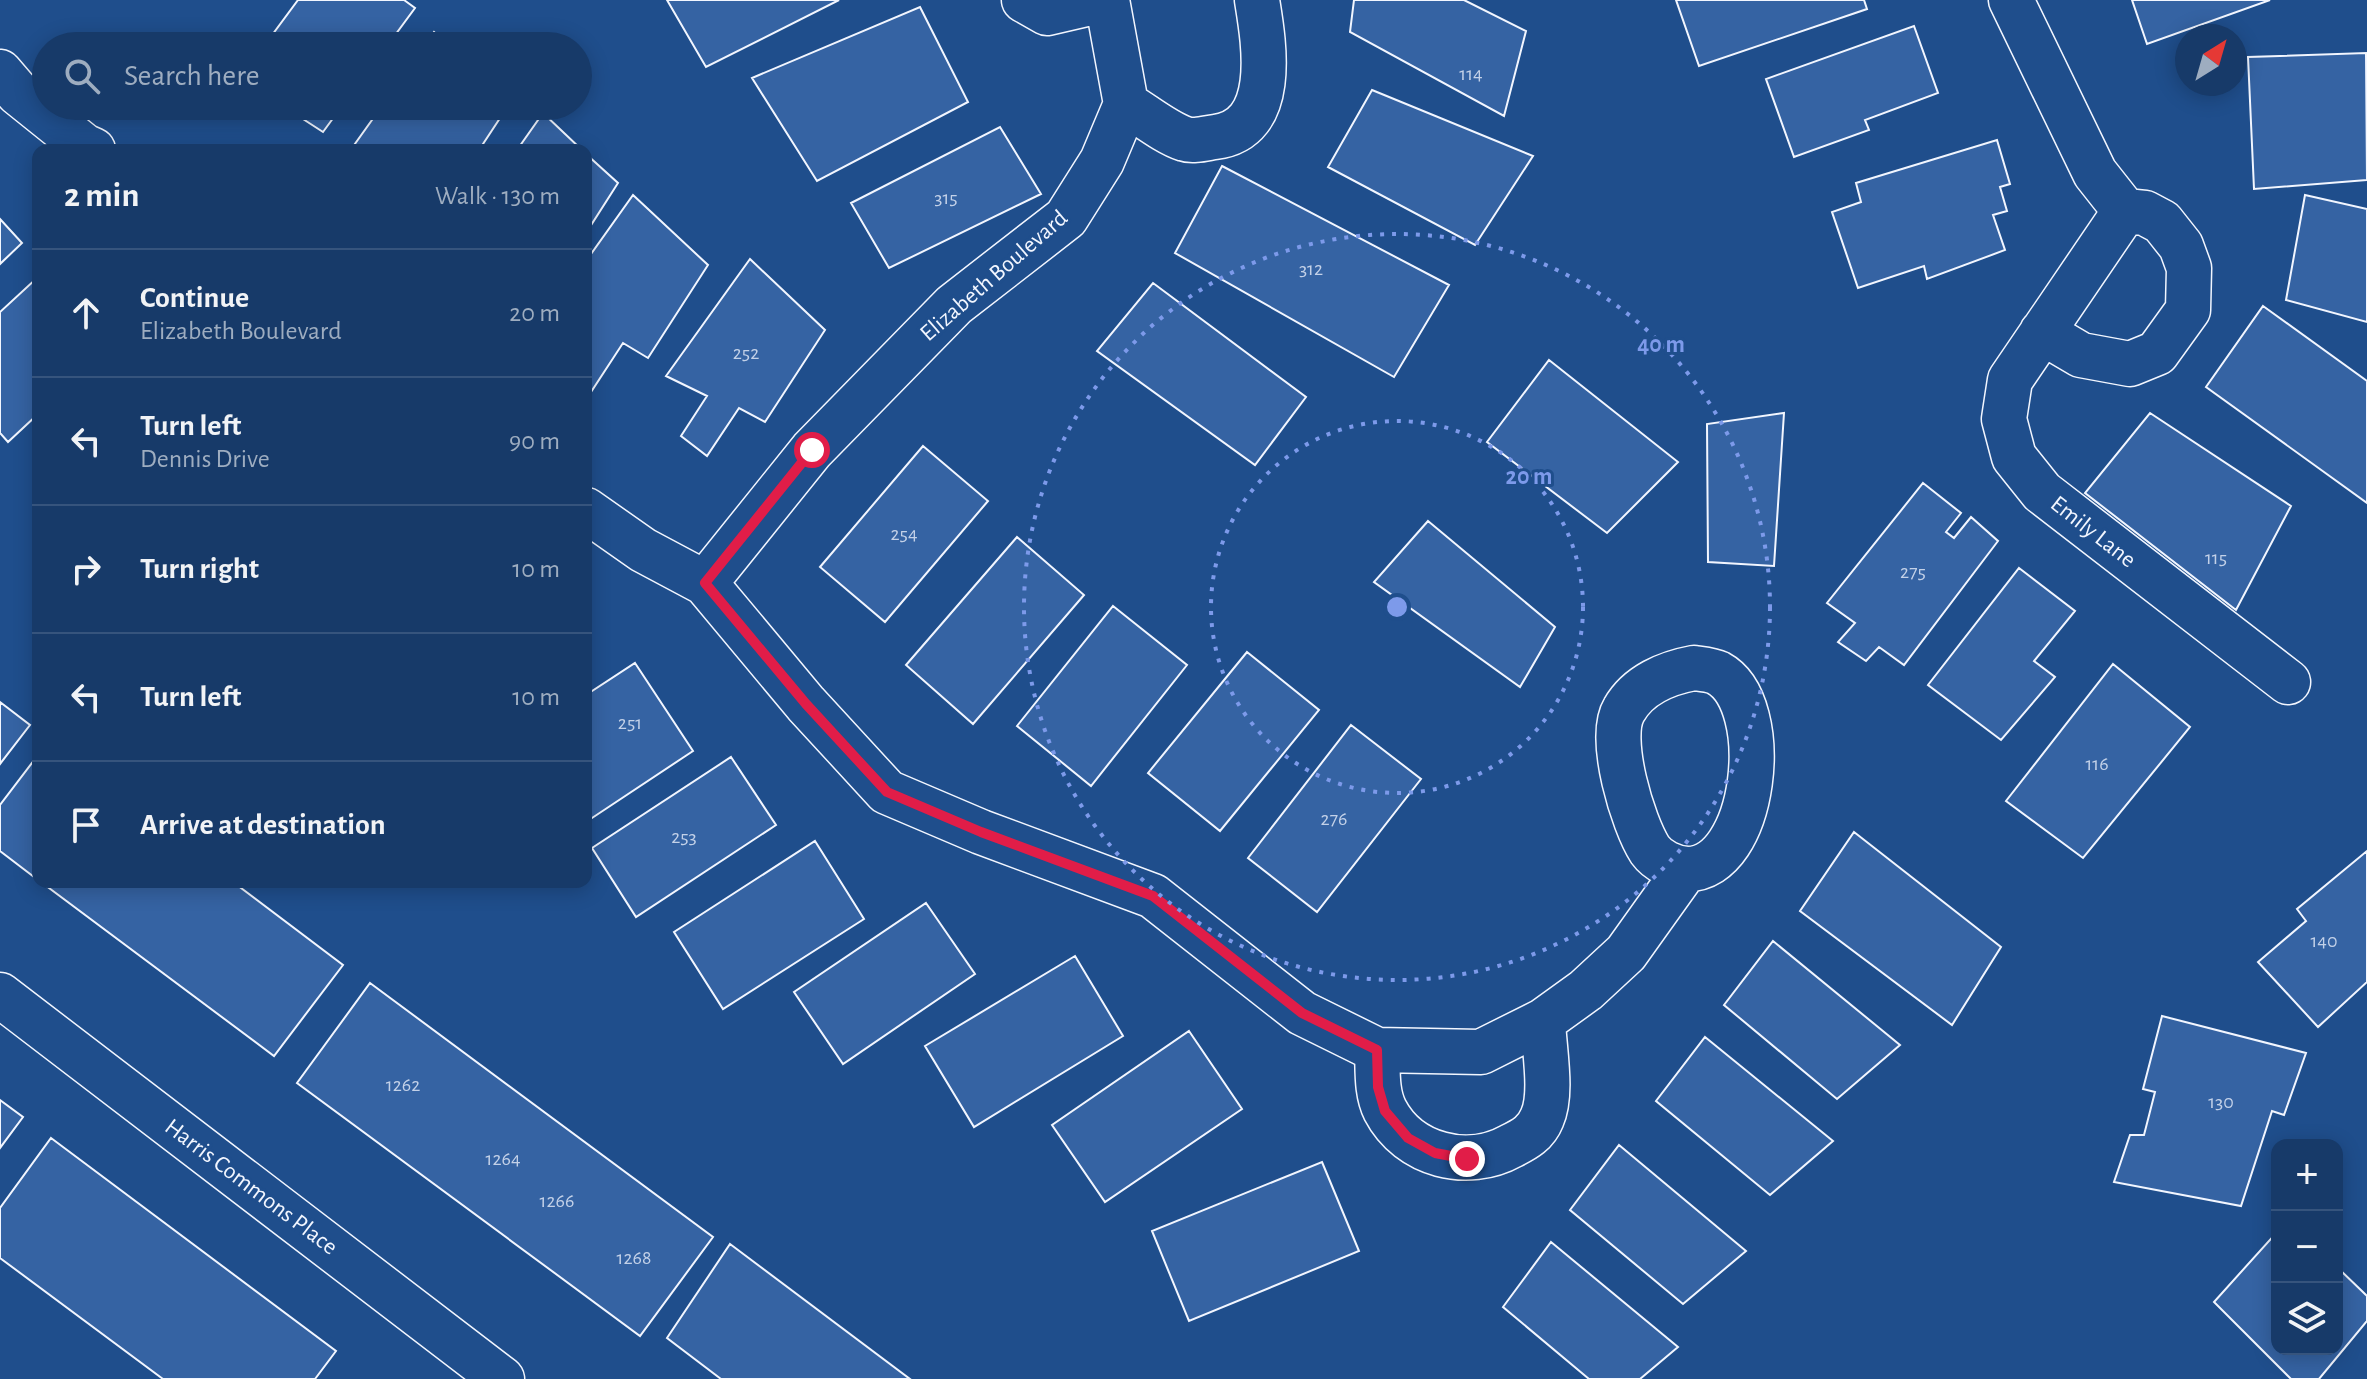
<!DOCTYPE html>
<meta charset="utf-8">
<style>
body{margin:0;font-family:"Alegreya Sans",sans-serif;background:#244571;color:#f1f3f6}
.controls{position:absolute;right:24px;bottom:24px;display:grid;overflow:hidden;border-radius:16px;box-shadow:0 4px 20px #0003}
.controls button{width:72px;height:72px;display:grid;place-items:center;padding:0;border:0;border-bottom:2px solid #36547d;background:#173a69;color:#f1f3f6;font:40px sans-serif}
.compass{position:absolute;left:2175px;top:24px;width:72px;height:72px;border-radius:50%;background:#173a69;box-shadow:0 4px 20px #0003;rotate:37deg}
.stop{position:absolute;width:24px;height:24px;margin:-18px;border:6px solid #e11d48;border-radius:50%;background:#fff}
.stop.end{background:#e11d48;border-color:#fff;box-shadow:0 2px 8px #0008}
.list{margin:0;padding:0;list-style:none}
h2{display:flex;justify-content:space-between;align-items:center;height:104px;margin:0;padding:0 32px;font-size:34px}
h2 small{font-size:26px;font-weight:400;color:#9eadc0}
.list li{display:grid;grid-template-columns:52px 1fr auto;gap:24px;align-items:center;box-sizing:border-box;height:128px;padding:0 32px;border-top:2px solid #36547d}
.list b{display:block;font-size:30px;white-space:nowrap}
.list p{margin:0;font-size:26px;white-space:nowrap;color:#9eadc0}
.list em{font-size:26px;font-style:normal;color:#9eadc0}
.icon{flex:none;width:44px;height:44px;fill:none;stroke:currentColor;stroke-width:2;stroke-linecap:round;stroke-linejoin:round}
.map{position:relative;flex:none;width:2367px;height:1379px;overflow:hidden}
.search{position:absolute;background:#173a69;box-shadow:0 4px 20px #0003;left:32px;top:32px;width:560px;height:88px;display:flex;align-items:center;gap:20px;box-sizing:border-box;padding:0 28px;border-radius:44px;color:#9eadc0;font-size:30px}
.panel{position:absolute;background:#173a69;box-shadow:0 4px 20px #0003;left:32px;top:144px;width:560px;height:744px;border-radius:16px}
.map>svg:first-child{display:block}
.building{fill:#3563a3;stroke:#f2f6ff;stroke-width:2}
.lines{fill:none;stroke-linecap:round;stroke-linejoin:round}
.street-casing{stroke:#f2f6ff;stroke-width:47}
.street{stroke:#1f4e8c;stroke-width:44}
.route{stroke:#e11d48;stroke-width:10}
.ring{fill:none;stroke:#7d9aea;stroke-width:4;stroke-dasharray:4 8}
.labels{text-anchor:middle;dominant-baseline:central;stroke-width:6;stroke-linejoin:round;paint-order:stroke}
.number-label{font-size:20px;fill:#c3d1e8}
.street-label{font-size:24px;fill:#f2f6ff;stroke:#1f4e8c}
.centre{fill:#7d9aea;stroke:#1f4e8c;stroke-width:4}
.ring-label{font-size:24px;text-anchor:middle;font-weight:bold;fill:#7d9aea;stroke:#1f4e8c;stroke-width:6;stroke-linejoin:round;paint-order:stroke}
</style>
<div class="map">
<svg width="2367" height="1379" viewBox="0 0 2367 1379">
<rect width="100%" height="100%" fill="#1f4e8c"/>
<!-- building -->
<path class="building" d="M298 0H404L415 8 387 46H264Z
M667 0H839L706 67Z
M1354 0H1464L1526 31 1504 116 1350 32Z
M1676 0H1864L1867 9 1699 66Z
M2132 0H2270L2147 44Z
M920 7 968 102 817 181 752 78Z
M1914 26 1938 93 1865 120 1869 130 1794 157 1766 79Z
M434 32 449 46H424Z
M2366 53 2367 180 2254 189 2248 57Z
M1372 90 1533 156 1475 245 1328 167Z
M283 106H342L323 132Z
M382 106H508L479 150 352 148Z
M543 113 582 150H517Z
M1000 127 1041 194 889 268 851 203Z
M1997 140 2010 184 2000 187 2007 211 1993 215 2005 250 1927 279 1924 266 1858 288 1832 212 1861 202 1856 183Z
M586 154 618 183 586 233Z
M1222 166 1449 285 1394 377 1175 253Z
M633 195 708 265 648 358 623 343 591 392 586 388V337L590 331 586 330V261Z
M2305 195 2367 209V322L2286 300Z
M0 219 22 243 0 264Z
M750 259 825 330 765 422 739 408 707 456 681 436 707 396 666 376Z
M38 277V414L8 442 0 433V312Z
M1153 283 1306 397 1255 465 1097 351Z
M2263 306 2367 381V503L2206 387Z
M1549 360 1678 462 1607 533 1487 442Z
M1784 413 1774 566 1708 562 1707 424Z
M2150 413 2291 506 2236 610 2085 493Z
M923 446 988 501 885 622 820 567Z
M1923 483 1961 513 1946 532 1954 538 1971 517 1998 541 1904 665 1879 647 1866 661 1838 642 1855 623 1827 603Z
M1428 521 1555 627 1520 687 1374 582Z
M1017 537 1084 595 973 724 906 665Z
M2019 568 2075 611 2034 661 2055 677 2001 740 1928 685Z
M1113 606 1187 665 1091 786 1017 726Z
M1247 652 1319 710 1220 831 1148 773Z
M635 663 693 751 586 822V695Z
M2113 664 2190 727 2083 858 2006 801Z
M0 702 30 725 0 764Z
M1351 725 1421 779 1317 912 1248 858Z
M38 755V880L0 851V805Z
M731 757 776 825 636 917 592 848Z
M1854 832 2001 947 1952 1025 1800 911Z
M815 841 864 919 723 1009 674 932Z
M2367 851V982L2318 1027 2258 962 2306 921 2297 909Z
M41 882H233L343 965 274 1056Z
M926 903 975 974 843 1064 794 992Z
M1773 941 1900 1045 1837 1099 1724 1005Z
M1075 956 1123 1036 974 1127 925 1046Z
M370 983 713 1237 640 1336 297 1083Z
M2162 1016 2306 1053 2284 1115 2272 1111 2241 1206 2114 1182 2130 1135H2144L2155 1092 2143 1089Z
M1189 1031 1242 1109 1105 1202 1052 1125Z
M1705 1037 1833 1141 1770 1195 1656 1101Z
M0 1100 23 1117 0 1148Z
M51 1138 336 1351 315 1379H163L0 1258V1208Z
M1619 1145 1746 1251 1683 1304 1570 1210Z
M1322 1162 1359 1251 1189 1321 1152 1231Z
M2277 1232V1349H2337V1267L2367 1296V1321L2319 1379H2291L2214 1302Z
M1551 1242 1678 1347 1640 1379H1589L1503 1307Z
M730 1244 910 1379H721L667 1338Z"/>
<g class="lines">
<defs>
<path id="street" d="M1024 0 1047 13 1103 0
M2011 0 2095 173 2125 211 2145 213 2162 222 2181 246 2189 268 2188 310 2157 353 2130 364 2081 355 2042 332
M0 72 18 93 84 146 93 150
M1126 104C1143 114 1166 133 1185 139 1193 142 1207 138 1215 137 1279 129 1264 43 1257 0
M2125 211 2010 380 2004 419 2014 457 2042 492 2288 682
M586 510 643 550 705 583 806 704 887 792 981 832 1153 896 1302 1013 1377 1050 1481 1052 1543 1021 1586 990 1626 953 1686 869
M705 583 812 450 954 305 1066 218 1102 161 1126 104 1107 0
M1694 668C1701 669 1712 670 1718 673 1775 704 1756 870 1687 869 1673 868 1658 861 1650 850 1633 824 1607 738 1624 710 1638 685 1667 673 1694 668Z
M0 995 502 1379
M1377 1050C1378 1070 1376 1092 1385 1110 1409 1156 1468 1170 1511 1146 1525 1139 1536 1133 1542 1118 1553 1094 1544 1049 1543 1021"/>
</defs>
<!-- street casing -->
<use href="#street" class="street-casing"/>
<!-- street -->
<use href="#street" class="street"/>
</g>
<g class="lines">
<!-- route -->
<path class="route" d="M812 450 705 583 806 704 887 792 981 832 1153 896 1302 1013 1377 1050 1378 1087 1385 1111 1408 1138 1435 1153 1467 1159"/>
</g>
<!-- distance rings -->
<g class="ring">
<circle cx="1397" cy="607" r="186"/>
<circle cx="1397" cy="607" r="373"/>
</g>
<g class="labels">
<!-- number labels -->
<g class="number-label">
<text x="1471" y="74">114</text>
<text x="946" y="198">315</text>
<text x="1311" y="269">312</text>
<text x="746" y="353">252</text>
<text x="904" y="534">254</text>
<text x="2216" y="558">115</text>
<text x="1913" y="572">275</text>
<text x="630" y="723">251</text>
<text x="2097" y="764">116</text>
<text x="1334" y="819">276</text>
<text x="684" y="837">253</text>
<text x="2324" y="941">140</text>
<text x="403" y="1085">1262</text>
<text x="2221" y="1102">130</text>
<text x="503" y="1159">1264</text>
<text x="557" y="1201">1266</text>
<text x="634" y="1258">1268</text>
</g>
<!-- street labels -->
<g class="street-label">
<text transform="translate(994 276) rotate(-41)">Elizabeth Boulevard</text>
<text transform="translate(2093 532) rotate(38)">Emily Lane</text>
<text transform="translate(251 1187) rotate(37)">Harris Commons Place</text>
</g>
</g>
<circle cx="1397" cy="607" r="12" class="centre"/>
<g class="ring-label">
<text x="1661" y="352">40 m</text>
<text x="1529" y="484">20 m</text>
</g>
</svg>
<div class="controls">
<button>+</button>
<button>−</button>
<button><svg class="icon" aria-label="layers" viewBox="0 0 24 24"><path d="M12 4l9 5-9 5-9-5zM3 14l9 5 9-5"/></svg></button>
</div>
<svg class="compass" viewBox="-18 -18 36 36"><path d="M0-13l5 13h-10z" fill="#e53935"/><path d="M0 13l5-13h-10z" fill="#9eadc0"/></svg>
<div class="stop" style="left:812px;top:450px"></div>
<div class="stop end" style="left:1467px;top:1159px"></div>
<div class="search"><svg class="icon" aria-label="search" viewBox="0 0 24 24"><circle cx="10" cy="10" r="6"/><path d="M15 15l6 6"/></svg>Search here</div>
<section class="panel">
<h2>2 min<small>Walk · 130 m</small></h2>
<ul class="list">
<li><svg class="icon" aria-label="ahead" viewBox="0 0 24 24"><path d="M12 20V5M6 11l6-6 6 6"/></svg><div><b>Continue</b><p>Elizabeth Boulevard</p></div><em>20 m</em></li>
<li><svg class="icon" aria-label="left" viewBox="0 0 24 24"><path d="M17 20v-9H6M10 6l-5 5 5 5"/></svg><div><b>Turn left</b><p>Dennis Drive</p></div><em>90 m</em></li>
<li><svg class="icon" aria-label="right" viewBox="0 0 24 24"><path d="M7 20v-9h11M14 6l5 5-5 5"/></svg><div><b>Turn right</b></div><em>10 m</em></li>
<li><svg class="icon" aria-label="left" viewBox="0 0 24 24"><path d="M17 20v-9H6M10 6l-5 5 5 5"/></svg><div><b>Turn left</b></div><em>10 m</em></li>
<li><svg class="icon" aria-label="arrive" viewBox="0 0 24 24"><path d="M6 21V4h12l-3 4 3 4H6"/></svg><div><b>Arrive at destination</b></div></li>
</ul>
</section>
</div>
